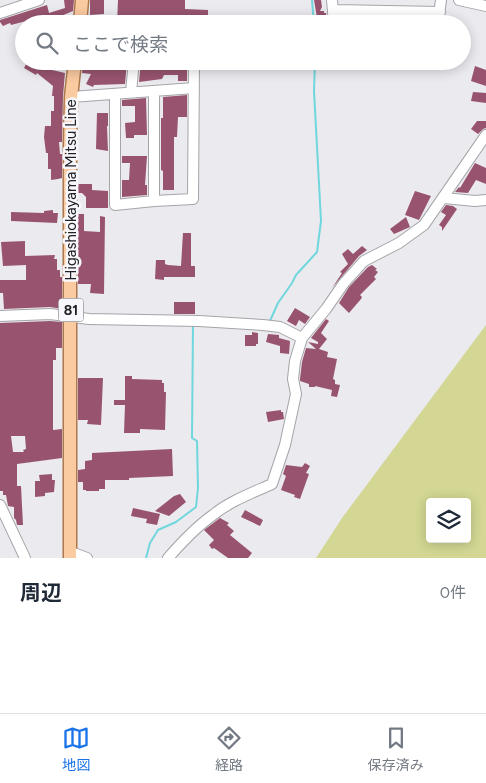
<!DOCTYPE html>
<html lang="ja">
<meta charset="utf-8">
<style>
body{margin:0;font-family:Figtree,"Noto Sans JP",sans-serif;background:#f6f6f7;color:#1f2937}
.controls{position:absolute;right:15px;bottom:15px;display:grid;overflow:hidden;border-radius:5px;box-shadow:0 2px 12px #0003}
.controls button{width:45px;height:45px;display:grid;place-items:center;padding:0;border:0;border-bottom:1px solid #e0e1e3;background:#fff;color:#1f2937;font:25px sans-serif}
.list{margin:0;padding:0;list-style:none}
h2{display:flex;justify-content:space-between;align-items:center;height:65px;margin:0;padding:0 20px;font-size:21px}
h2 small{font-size:16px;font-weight:400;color:#747a83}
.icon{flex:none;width:28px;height:28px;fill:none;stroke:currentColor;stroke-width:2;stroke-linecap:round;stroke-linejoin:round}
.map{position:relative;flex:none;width:486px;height:558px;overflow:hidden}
.search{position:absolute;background:#fff;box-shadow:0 2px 12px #0003;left:15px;right:15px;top:15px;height:55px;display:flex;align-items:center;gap:12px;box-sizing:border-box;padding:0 18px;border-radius:28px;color:#747a83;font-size:19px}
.sheet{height:155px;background:#fff}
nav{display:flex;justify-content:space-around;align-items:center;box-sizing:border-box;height:70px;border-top:1px solid #e0e1e3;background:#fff;font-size:14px;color:#747a83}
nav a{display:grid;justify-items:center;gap:2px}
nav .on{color:#1a73e8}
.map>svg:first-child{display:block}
.green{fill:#d3d793;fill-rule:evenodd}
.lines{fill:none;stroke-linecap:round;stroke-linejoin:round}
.stream{stroke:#70d7dd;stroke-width:2}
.building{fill:#98546f;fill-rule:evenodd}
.minor-casing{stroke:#a5a4a8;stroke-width:12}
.major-casing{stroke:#ac784c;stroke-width:15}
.minor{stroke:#fff;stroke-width:10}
.major{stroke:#facaa1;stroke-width:12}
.labels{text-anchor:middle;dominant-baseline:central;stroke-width:5;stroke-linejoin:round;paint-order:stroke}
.shield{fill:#f8f7fc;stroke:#626164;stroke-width:1}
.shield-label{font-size:14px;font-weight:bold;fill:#222123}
.street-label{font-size:15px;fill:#222123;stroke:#f8f7fc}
</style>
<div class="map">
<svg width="486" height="558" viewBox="0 0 486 558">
<rect width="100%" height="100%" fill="#ebeaef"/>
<!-- green -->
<path class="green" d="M486 325V558H316L342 518ZM430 502H467V539H430Z"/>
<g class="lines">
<!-- stream -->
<path class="stream" d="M312 0 314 24
M269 323 278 303 292 283 296 275 317 252 321 221 314 91 315 61
M146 558 150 543 158 530 176 522 196 507 198 488 197 441 192 438 193 324"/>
</g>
<!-- building -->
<path class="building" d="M64 0H74L73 11 44 23 38 24 30 20 11 25 10 23 3 26 0 22V20L47 5 49 13 65 8Z
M90 0H104V14L90 15Z
M118 0H185V9L208 10V24H198V19H176V21L171 20V24H117Z
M314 0H321L322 7 320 11H324V13H326L327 24H318Z
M398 18 432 19 431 23 415 24 398 23Z
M28 61H58L52 70 65 73 63 96 62 142H59L60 154H62V178L58 179 51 180V169H48V153H46L44 137 45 126H51V111H54V96H52L53 86 37 73 36 75 24 68Z
M83 61H127L125 84 94 85 93 87 86 84 91 74 82 73Z
M141 61 176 63V61H187V81H178V75H164L162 79 139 82Z
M475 66 486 70V86L471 81Z
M473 92 486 93V103L471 101Z
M187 95V117H178L177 137H174V190H163V171L161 170V118H163V97Z
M146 98 147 135H134V138H126L125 123 135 122V106H122V100Z
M97 113H108V126H107L108 151 96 149Z
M477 121H486V128L483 129 478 134 471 129Z
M122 156H147L145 185H147V195L122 197V180H129L130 163H122Z
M475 163 486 168V184L476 180 468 193 455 192 459 187 460 188Z
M78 184H92V190L108 191V208H86V197L82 193H78Z
M415 191 431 196 419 220 405 215Z
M446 205 453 206 457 209 442 231V227L439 225 446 215 441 212Z
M53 210V213H58L57 223 11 221V212L44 213V211Z
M78 214H84V231L100 232V216L105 217 104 294 90 293 91 284H78Z
M406 217 410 227 394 234 390 229Z
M183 233H191V266H195V277H164V280L155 279 156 260H165V264L168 265 181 266Z
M25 241V256L55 255 54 259H57V270H60V277H62V309L50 307 4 309 3 293H0V280H26V265L3 266 1 242Z
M362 246 367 250 359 256 332 288 342 273 340 272 348 264 342 254 348 249 353 254Z
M372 265 377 269 375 270 378 272 374 277 376 279 360 295 362 297 361 299 349 313 339 303 349 287 368 267Z
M174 302H195V314H174Z
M295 308 310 317 305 324 299 320 296 326 287 321Z
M326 319 329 321 321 333 327 339 319 349 328 352 327 357 337 359 333 379 335 380V384L340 385 337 397 331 396 332 390 315 386V387H309V384L300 381V379L302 362 306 348 316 349 308 342 318 344V342L311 338Z
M50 321 62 322V348H56V360H53V430L62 429V458L17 464V486H21L23 525H17L16 520 14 518V507L8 506 6 495H3V491H0V323ZM11 436H25L26 449 23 450 24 452H13Z
M252 332 258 333V344H256V346H245V335H252Z
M268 334 279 335V338L290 341 289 354 280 353V346L266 342Z
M125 376H132V379L162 380V383H164V392H166L165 430 140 429V433H124L125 405H114V400H125Z
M78 378H103L101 425 87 424 88 420H78Z
M281 410V412H283L284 419 268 422 266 412Z
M172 449 173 476 129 478V480H105V489H99V491H86V490H83V482H78V470L85 469V461L92 460V453Z
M305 463 310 466 306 473 309 474 300 499 294 497 295 495 281 490 286 476 283 474 286 465 302 467Z
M52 474V480H55L54 492 45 493V496L35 497V481H40L39 475Z
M180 494 186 502 169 516 155 511 174 496Z
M133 508 160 514 157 525 146 523 147 519 131 516Z
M245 510 263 520 260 526 241 517Z
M220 518 229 523 227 525 234 531 230 535 252 553 248 558H228L214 548 212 549 209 545 214 540 204 530Z"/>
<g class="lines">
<defs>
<path id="minor" d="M332 0 334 24
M459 0 486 6
M333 10 440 12
M0 13 39 0
M438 24 441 0
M131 92 134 61
M115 94V205L154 201 193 199 194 61
M71 97 194 88
M444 198 475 201 486 200
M154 201V91
M0 316 50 314 89 319 199 321 263 325 280 327 302 338
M0 505 25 558
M71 552 87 558
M168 558C182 542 196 527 213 515 230 501 252 493 272 484L285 445 296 394 293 379 295 361 302 338 326 309 344 283 364 261 399 243 424 225 486 135"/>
<path id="major" d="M80 24 82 0
M70 558V143L71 97 75 61"/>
</defs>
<!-- minor casing -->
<use href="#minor" class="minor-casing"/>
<!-- major casing -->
<use href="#major" class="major-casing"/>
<!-- minor -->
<use href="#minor" class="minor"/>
<!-- major -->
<use href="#major" class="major"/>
</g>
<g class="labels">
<!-- shield labels -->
<rect class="shield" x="58.5" y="298.5" width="25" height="23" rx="4"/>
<g class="shield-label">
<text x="71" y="310">81</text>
</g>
<!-- street labels -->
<g class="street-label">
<text transform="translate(71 190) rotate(-90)">Higashiokayama Mitsu Line</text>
</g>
</g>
</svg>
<div class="controls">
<button><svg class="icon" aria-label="layers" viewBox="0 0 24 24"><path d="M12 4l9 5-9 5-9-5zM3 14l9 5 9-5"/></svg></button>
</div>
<div class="search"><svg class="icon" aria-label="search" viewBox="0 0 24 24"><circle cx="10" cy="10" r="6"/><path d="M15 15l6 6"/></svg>ここで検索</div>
</div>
<section class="sheet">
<h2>周辺<small>0件</small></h2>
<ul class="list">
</ul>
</section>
<nav>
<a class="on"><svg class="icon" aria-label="map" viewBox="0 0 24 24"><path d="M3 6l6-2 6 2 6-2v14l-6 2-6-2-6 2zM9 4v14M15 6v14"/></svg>地図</a>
<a><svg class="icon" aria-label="directions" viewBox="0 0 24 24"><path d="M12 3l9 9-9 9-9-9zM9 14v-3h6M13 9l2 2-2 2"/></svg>経路</a>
<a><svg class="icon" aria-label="saved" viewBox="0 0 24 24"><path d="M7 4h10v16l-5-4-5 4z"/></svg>保存済み</a>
</nav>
